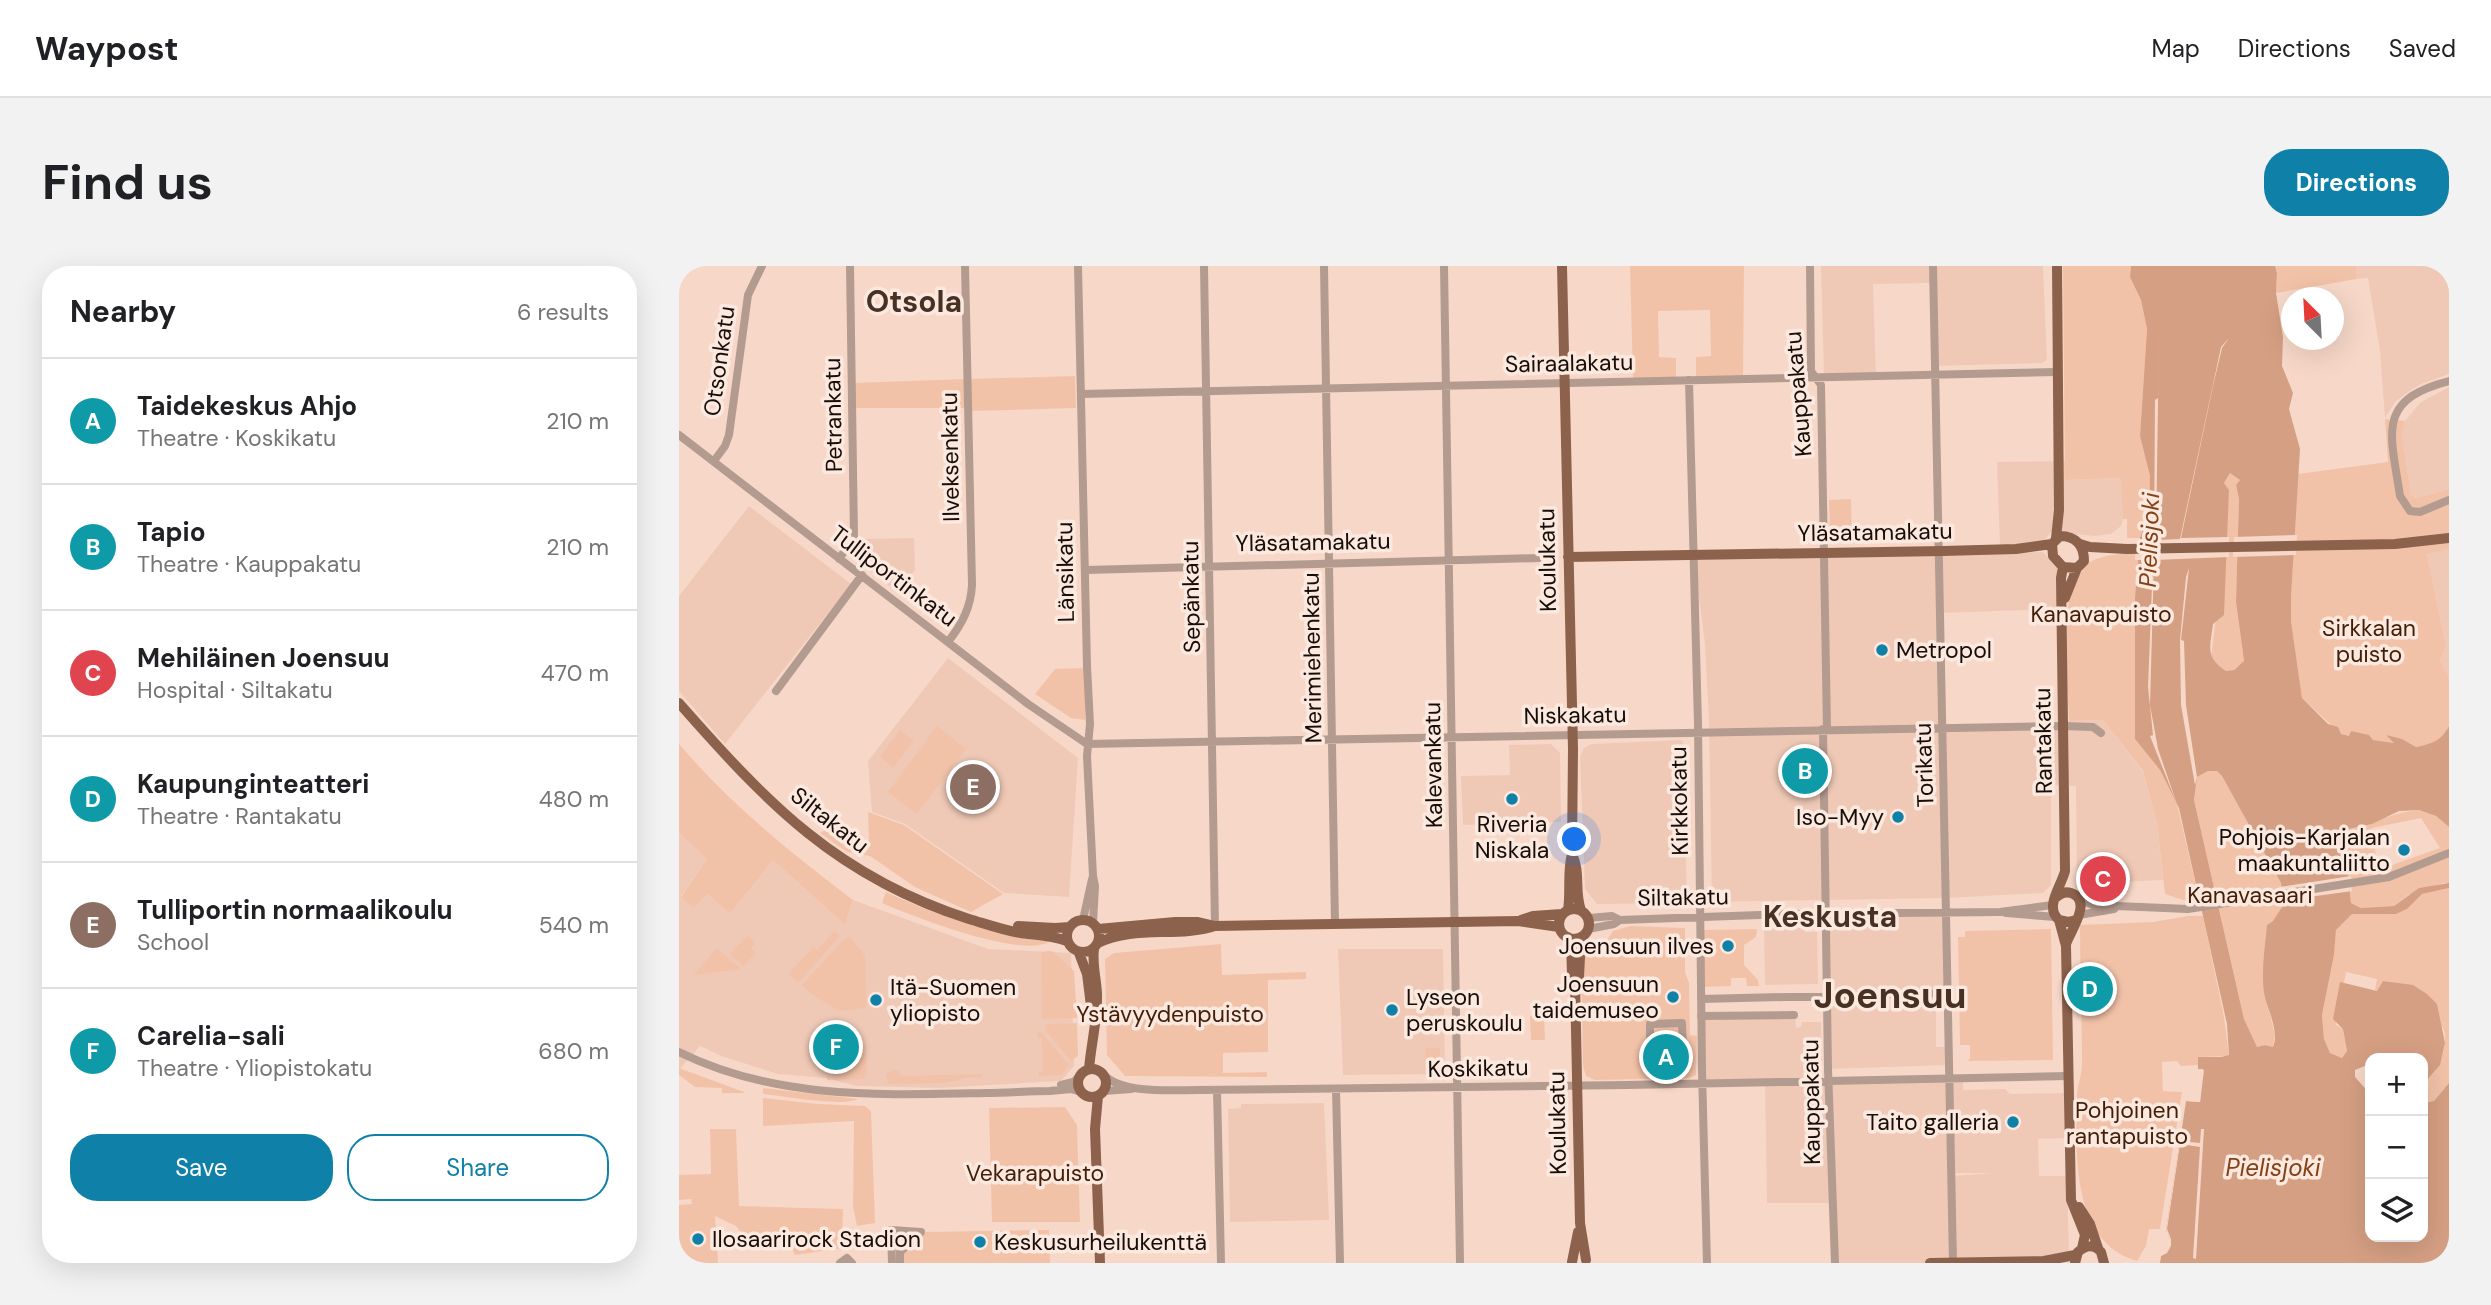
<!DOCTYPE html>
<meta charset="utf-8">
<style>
body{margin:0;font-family:"DM Sans",sans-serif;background:#f2f2f2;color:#202124}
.controls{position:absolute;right:21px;bottom:21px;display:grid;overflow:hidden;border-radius:14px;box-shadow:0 7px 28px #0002}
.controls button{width:63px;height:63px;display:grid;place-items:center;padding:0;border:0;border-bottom:2px solid #e0e0e0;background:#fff;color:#202124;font:35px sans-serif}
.compass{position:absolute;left:1602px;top:21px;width:63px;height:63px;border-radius:50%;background:#fff;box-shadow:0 7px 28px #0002;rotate:336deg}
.you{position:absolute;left:896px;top:574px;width:24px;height:24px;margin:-18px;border:5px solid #fff;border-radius:50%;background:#1a73e8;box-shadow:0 0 0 10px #1a73e833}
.badge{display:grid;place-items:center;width:46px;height:46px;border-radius:50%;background:#0f81a8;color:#fff;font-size:23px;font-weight:700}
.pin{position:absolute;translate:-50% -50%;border:4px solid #fff;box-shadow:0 2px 7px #0006}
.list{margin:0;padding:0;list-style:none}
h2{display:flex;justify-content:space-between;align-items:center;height:91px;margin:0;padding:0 28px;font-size:30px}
h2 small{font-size:23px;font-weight:400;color:#757577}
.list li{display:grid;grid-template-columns:46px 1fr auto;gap:21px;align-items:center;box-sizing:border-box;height:126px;padding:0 28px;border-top:2px solid #e0e0e0}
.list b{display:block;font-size:26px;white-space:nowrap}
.list p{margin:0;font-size:23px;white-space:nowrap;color:#757577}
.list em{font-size:23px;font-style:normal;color:#757577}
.actions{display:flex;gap:14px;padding:21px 28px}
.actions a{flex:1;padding:16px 0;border:2px solid #0f81a8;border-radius:28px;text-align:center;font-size:24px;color:#0f81a8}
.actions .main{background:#0f81a8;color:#fff}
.icon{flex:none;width:38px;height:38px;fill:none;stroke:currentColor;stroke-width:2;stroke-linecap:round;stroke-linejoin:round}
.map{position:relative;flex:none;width:1770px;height:997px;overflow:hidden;border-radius:28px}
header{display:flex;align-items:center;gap:42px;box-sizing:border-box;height:98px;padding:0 35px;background:#fff;border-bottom:2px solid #e0e0e0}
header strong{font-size:33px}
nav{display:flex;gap:38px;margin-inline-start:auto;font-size:24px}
.intro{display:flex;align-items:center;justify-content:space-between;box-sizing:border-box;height:168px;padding:0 42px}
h1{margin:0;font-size:49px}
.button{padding:18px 32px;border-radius:28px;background:#0f81a8;color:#fff;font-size:24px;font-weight:700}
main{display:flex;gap:42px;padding:0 42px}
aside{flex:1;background:#fff;border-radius:28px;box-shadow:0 7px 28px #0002}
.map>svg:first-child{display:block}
.built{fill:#efc9b6}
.green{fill:#f2c2a8;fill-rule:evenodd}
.water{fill:#d59f83;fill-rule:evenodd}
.pier{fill:#f7d8c8}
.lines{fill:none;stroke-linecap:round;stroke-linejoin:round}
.minor{stroke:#b49b8f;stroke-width:8}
.major{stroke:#8c624c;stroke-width:10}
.poi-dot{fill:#0f81a8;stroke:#fbe8de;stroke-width:2.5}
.labels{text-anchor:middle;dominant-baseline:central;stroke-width:7;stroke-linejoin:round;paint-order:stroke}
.street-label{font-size:23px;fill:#180e09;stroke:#fbe8de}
.park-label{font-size:23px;fill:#431f09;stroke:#fbe8de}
.poi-label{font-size:23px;fill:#180e09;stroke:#fbe8de;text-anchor:start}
.water-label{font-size:24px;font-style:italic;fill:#834117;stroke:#fbe8de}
.district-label{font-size:30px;font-weight:bold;fill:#483024;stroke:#fbe8de}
.town-label{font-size:37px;font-weight:bold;fill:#483024;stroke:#fbe8de}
</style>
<header>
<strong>Waypost</strong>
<nav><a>Map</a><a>Directions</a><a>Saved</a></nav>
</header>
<div class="intro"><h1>Find us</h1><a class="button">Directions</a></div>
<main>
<aside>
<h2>Nearby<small>6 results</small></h2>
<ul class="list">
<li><span class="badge" style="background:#0f9aa8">A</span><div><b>Taidekeskus Ahjo</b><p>Theatre · Koskikatu</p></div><em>210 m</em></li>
<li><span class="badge" style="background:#0f9aa8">B</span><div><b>Tapio</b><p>Theatre · Kauppakatu</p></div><em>210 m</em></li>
<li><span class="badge" style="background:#e0444e">C</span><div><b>Mehiläinen Joensuu</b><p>Hospital · Siltakatu</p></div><em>470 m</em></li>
<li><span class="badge" style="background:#0f9aa8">D</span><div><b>Kaupunginteatteri</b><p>Theatre · Rantakatu</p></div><em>480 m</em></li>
<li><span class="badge" style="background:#8d6e63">E</span><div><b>Tulliportin normaalikoulu</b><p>School</p></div><em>540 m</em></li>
<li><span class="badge" style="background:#0f9aa8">F</span><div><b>Carelia-sali</b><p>Theatre · Yliopistokatu</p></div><em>680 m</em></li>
</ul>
<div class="actions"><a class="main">Save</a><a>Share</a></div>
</aside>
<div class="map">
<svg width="1770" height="997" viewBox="0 0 1770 997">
<rect width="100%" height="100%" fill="#f7d8c8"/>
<!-- built -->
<path class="built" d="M1142 0H1364L1368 94 1363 97 1255 100 1253 17 1194 18 1197 110H1145Z
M1677 0H1770V108L1742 118 1729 126 1716 136 1706 152 1701 85 1689 12 1678 13Z
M1770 121V223L1737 232 1732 229 1723 168 1726 155 1742 136Z
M1386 195 1387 214 1443 212 1444 253 1442 260 1432 268 1416 270 1372 266 1364 277 1321 280 1318 196Z
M70 240 172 318 46 478 0 425V330Z
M235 272 236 304 218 326 176 293 175 273Z
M1770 283V413L1767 411 1761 395 1767 380 1748 287Z
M1364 286 1379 302 1380 343 1262 347 1264 459H1383L1390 455 1424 454 1464 506 1478 557 1484 614 1439 616V624L1413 625V616H1398L1397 520 1372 519V619L1364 627 1265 632 1033 636 1030 454 1026 378 1015 292Z
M269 392 399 492 390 631 325 627 226 558 193 546 189 495Z
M1002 474 1004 476 1008 637 918 638 906 623 901 491 905 482 913 478Z
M872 478 881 487 882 556 784 559 782 510 831 509 830 479Z
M0 567 28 593 2 630 27 627 51 648 94 594 166 659 174 634 309 683 392 687 395 800 382 815 259 822 177 820 147 812 99 808 42 790 21 780 0 804Z
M1266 646 1267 741H1257V781H1268V799L1149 803 1148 647Z
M1125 662 1126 666H1138L1139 718 1086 719 1085 663Z
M659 683H764L766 808 664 809Z
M1116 746 1117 762 1122 761 1123 756H1142L1143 816 1284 815V824L1326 823 1331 828 1386 827 1387 872 1359 873 1360 910H1388L1390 994 1275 996 1273 910 1315 907H1271L1273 997H1156L1154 937H1088L1086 816 1024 817 1023 747Z
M645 837 650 954 551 956 549 843 562 842V838Z"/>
<!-- green -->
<path class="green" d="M951 0H1065L1064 111 1017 112V91L1032 90 1031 44 979 45 980 91 997 92V112H954Z
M1384 0H1452L1451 11 1462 34 1468 63 1461 170 1471 210 1470 242 1461 272H1448V253H1444L1442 212 1386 214Z
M1677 0 1678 13 1597 27 1598 7 1596 0Z
M396 110 397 142 290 145V113Z
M287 113 288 142H174V117Z
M1706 153 1726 155 1723 168 1732 229 1737 232 1770 223V283L1748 288 1767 380 1761 395 1770 413V460L1765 469 1754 478 1737 481 1723 473 1709 471 1715 475V477L1694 474 1672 465 1670 470 1662 468 1623 432 1612 355V331L1619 208 1709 196Z
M1551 207 1561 214 1557 219 1560 233 1557 336 1565 396 1554 404 1547 405 1536 398 1532 392 1547 269 1550 224 1545 217Z
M1172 233 1173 274 1155 273 1151 266 1150 234Z
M1460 286 1456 331V473L1481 504 1498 538 1520 633 1507 635 1486 628 1478 557 1464 505 1424 454 1390 455C1389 418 1377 320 1408 298 1422 288 1444 288 1460 286Z
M406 402V454L392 452 356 428 376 403Z
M258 460 287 483 238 548 209 526Z
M221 464 235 475 214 502 201 491Z
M0 478C51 538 112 587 174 634L166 659 94 594 51 648 28 628 15 642 2 631 28 593 0 567Z
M1529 505H1538L1543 510 1602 617 1607 637 1594 655 1588 659 1585 727 1596 768 1594 781 1586 779 1578 781 1565 753 1515 534 1518 511Z
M1740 544 1757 550 1770 561V617H1764L1729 629 1715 640 1682 642 1672 637 1665 573 1669 563C1694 558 1715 546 1740 544ZM1742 552 1761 582 1699 604 1693 562Z
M189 546 225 559 324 628 292 646 236 621 191 590 168 586 141 567 149 562 190 575Z
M1770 622V817L1755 835 1744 837V816C1758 807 1770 782 1765 764 1762 756 1728 725 1719 717L1704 715 1699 725 1696 724 1698 713 1667 706 1665 717 1661 716 1657 759 1664 763 1668 785 1663 792 1651 787 1645 773 1643 749 1655 689 1657 664 1673 648H1717L1728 643 1743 628Z
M207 626C262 652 311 666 370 673V676C340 692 235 651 203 637Z
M1509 650H1524L1545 751 1550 790 1519 791V799L1502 800 1498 795 1483 796 1484 825 1503 826 1481 963H1470L1467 980 1458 995C1391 976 1397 885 1398 829 1399 818 1403 808 1403 797 1403 751 1401 705 1401 659L1474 656Z
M951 660 1006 662V706L1010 717 1011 769 1018 770 1017 809 1010 812 916 814 907 810 904 800 902 690 928 674 934 665Z
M1078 663 1077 671 1065 679V699L1079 714 1080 720H1068L1067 712H1052V720L1023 721 1022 664Z
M1372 663 1374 794 1289 795 1291 792V779H1281L1279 671H1286V665Z
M155 665 161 670 119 717 109 708 135 681 138 684Z
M69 669 76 677 72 682 77 687 64 700 51 688Z
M169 671 172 672 186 690 187 742 159 745C149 738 129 727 123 719L165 673Z
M542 678 543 709 627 706V713L589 714V786L544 787V807L588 806V811L446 810 428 789 426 693 435 687Z
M38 682 62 703 16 709V707Z
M367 685H373L395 705 398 752 363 753 362 688Z
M865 749 866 774H852L851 750Z
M398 757 399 790 392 795 366 764 368 758Z
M361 765 390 799 383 809 360 810V806H364L363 772H359L358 766Z
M179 779H187L188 807 185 813 148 814V807L153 801 160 800Z
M746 782H761V805H747Z
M0 802 65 826V827H43V822L16 821 0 809Z
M216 803 220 804 221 810 303 808V811L287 812 267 817 209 818 207 808Z
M84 822 179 833C163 841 105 830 84 828Z
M84 832 139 838 186 840 192 845 196 957 178 960 174 940 175 855 84 860Z
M386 841 398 859 401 956H313L310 842Z
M31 863H57L60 940 164 943 163 982 116 989 109 974 66 972 57 960 36 950 39 997H0V939L13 938 12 933 0 934V909L32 908Z
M370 964 371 997H221V986L242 966Z"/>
<!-- water -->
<path class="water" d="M1452 0H1596L1598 7 1597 27 1604 71 1603 100 1614 127 1610 143 1621 183 1612 331V355L1623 432 1649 458 1659 461 1662 468 1670 470 1672 465 1690 469 1694 474 1715 477 1707 469 1723 473 1737 481C1753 478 1762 475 1770 460V561L1757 550 1740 544 1720 545 1693 558 1669 563 1665 573 1672 637 1682 642 1715 640 1740 622 1770 617V622L1743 628 1728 643 1717 648H1673L1657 664 1655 689 1643 749 1645 773 1651 787 1663 792 1668 785 1664 763 1654 753 1661 716 1698 725 1704 715 1734 719 1748 728 1758 738 1766 777 1761 799 1746 816H1744V792H1691V801L1688 799 1676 804V811L1691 828V971H1744V837L1755 835 1770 817V997H1481L1482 990C1494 983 1493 975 1487 964L1507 835 1521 836 1524 803H1519V791H1542L1550 789 1548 758 1500 542 1481 504 1456 473V331L1461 272 1470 242 1471 210 1461 170 1468 63 1462 34 1451 11ZM1551 207 1561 214 1557 219 1560 233 1557 336 1565 395 1555 404 1547 405C1526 391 1531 382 1534 358L1545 349 1550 224 1545 217ZM1529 505H1538L1543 510 1602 617 1605 638 1594 655 1588 659C1586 682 1582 704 1585 727 1588 744 1601 765 1594 781L1586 779 1578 781 1565 753 1515 534 1518 511Z"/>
<!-- pier -->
<path class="pier" d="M1481 0 1477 274 1501 273 1542 81 1550 72 1543 82 1534 120 1502 272 1550 271V291L1475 294 1471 439 1479 483 1498 538 1471 470 1474 469 1469 421 1474 294H1456L1457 274 1475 273 1476 134 1479 132Z
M1618 269 1617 289 1554 291 1555 271Z
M1510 302 1502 374 1505 375 1507 439 1518 511 1516 519 1502 439 1501 374 1507 311Z
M1672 610 1673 625 1601 635 1600 621Z
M1519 803 1525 804 1521 836 1507 835 1501 875 1521 877 1522 863H1525L1517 993 1514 992 1521 881 1501 878 1488 963 1492 973V980L1488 987 1482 990 1480 997 1481 989 1487 986 1491 980V973L1487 964 1507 834 1515 835 1518 832 1521 807 1518 806Z"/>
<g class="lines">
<!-- minor -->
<path class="minor" d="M399 0 408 400 411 458 408 490 414 610 416 620 414 657
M525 0 536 660
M645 0 656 658
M765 0 781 997
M1131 0 1132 105 1142 119 1148 463
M1254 0 1274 997
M1010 114 1019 459 1023 805 1028 997
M1770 115C1696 134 1712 168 1721 230L1731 245 1741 246 1770 234
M402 128 1379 106
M0 169 349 438 408 478
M35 195 46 180 50 169 69 29 83 0
M160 293 175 271 171 0
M407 304 861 292
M269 376C283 358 292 341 293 319L286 0
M97 425 183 309
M1144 463 1149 803 1156 997
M408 478 1384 460 1414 461 1422 467
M1401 634 1414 639 1509 643 1710 611 1770 587
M1327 647 1376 651
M1400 649 1435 643
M910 652 933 650 941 654 1108 648 1321 646 1373 639
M404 654 413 613
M909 663 935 658 941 654
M1022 733 1269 727
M1022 750 1115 749
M1003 757 1004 781 971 782V758Z
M0 786C97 834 202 829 307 827 328 827 350 825 371 825L392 823 402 826
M426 810C445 828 493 824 519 824L948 819 1389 810
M382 819 394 816 399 812
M657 823 661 997
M538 824 542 997
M425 825 452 823
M161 997 168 992 173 997
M213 997 212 964 242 966 221 986V997"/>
<!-- major -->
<path class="major" d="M883 0 894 483 893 588C888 606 892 625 889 644
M1381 270C1397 270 1405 280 1405 295L1398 302 1384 301 1374 290 1373 278Z
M1377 272 1380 244 1378 0
M1401 278 1411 281 1448 283 1716 278 1770 272
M889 291 1264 285 1337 283 1373 278
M1384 301 1382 312 1386 605C1382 621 1365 641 1380 654L1389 656 1397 654
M1386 332 1398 302
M0 437C88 537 158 611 290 653 307 658 324 664 341 667 357 669 372 669 388 675
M893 588C902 606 895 626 902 644
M1376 632C1381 628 1385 625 1392 627 1414 634 1392 664 1387 678
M880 658a15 15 0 1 1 30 0a15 15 0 1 1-30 0Z
M388 670a16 16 0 1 1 32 0a16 16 0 1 1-32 0Z
M842 654 854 650 883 648
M1380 654 1387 680 1392 934 1406 969 1403 982
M339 660 376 662 391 661
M419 663 496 656H519L536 660 839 655 880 661
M889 671 892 676 893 709 895 713
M902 671 900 711 896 715 901 957 907 994
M419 677C455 659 499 672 536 660
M400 687 408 708 412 740
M399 817a14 14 0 1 1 28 0a14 14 0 1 1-28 0Z
M410 803C412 778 419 752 418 727 417 711 413 698 415 683
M419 830 416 863 421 997
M1400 941 1411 958 1419 982
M893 996 899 966
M1251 997 1365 995 1396 989
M1396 997 1399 986C1407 979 1415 978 1422 986L1425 997"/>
</g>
<!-- markers -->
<g class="poi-dot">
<circle cx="1203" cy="384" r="7"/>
<circle cx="833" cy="533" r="7"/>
<circle cx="1219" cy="551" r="7"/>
<circle cx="1725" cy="584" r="7"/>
<circle cx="1049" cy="680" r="7"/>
<circle cx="994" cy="731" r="7"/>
<circle cx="197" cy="734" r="7"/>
<circle cx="713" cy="744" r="7"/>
<circle cx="1334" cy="856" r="7"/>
<circle cx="19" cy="973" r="7"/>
<circle cx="301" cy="976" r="7"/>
</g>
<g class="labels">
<!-- street labels -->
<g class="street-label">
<text transform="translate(40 95) rotate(-82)">Otsonkatu</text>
<text transform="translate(890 97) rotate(-1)">Sairaalakatu</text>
<text transform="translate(1119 128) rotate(-95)">Kauppakatu</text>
<text transform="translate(154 149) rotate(-91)">Petrankatu</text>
<text transform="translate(271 191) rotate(-91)">Ilveksenkatu</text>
<text transform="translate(1196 266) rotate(-1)">Yläsatamakatu</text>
<text transform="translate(634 276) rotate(-1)">Yläsatamakatu</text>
<text transform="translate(868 294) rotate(-91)">Koulukatu</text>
<text transform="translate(386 306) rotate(-91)">Länsikatu</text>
<text transform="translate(215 310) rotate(37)">Tulliportinkatu</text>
<text transform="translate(512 331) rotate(-91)">Sepänkatu</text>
<text transform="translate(633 392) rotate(-91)">Merimiehenkatu</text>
<text transform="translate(896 449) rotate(-1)">Niskakatu</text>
<text transform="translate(1364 475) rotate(-91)">Rantakatu</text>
<text transform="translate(754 499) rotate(-91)">Kalevankatu</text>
<text transform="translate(1245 499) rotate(-92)">Torikatu</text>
<text transform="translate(1000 535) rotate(-91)">Kirkkokatu</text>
<text transform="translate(151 554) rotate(38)">Siltakatu</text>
<text transform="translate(1004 631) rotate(-1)">Siltakatu</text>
<text transform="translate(799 802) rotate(-1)">Koskikatu</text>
<text transform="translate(1132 836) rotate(-91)">Kauppakatu</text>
<text transform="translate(878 857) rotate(-91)">Koulukatu</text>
</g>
<!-- park labels -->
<g class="park-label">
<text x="1422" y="348">Kanavapuisto</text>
<text x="1690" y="362">Sirkkalan<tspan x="1690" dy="26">puisto</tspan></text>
<text x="1571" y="629">Kanavasaari</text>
<text x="491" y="748">Ystävyydenpuisto</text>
<text x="1448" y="844">Pohjoinen<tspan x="1448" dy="26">rantapuisto</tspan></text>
<text x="356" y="907">Vekarapuisto</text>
</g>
<!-- poi labels -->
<g class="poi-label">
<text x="1217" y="384">Metropol</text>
<text x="1205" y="551" text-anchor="end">Iso-Myy</text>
<text x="833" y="558" text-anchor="middle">Riveria<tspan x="833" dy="26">Niskala</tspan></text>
<text x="1711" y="571" text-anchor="end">Pohjois-Karjalan<tspan x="1711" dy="26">maakuntaliitto</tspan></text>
<text x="1035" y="680" text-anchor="end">Joensuun ilves</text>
<text x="980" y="718" text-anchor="end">Joensuun<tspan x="980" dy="26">taidemuseo</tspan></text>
<text x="211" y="721">Itä-Suomen<tspan x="211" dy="26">yliopisto</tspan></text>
<text x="727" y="731">Lyseon<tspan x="727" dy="26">peruskoulu</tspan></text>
<text x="1320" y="856" text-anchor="end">Taito galleria</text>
<text x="33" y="973">Ilosaarirock Stadion</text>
<text x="315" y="976">Keskusurheilukenttä</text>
</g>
<!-- water labels -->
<g class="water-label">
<text transform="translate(1470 274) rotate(-88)">Pielisjoki</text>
<text x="1594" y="901">Pielisjoki</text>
</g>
<!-- district labels -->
<g class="district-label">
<text x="235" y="35">Otsola</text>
<text x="1151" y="650">Keskusta</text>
</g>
<!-- town labels -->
<g class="town-label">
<text x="1211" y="729">Joensuu</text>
</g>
</g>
</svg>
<div class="controls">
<button>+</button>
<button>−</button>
<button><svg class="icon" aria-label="layers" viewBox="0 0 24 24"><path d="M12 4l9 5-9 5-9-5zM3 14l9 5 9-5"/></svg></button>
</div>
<svg class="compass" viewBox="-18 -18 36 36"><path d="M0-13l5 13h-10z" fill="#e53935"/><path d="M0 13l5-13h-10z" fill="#757577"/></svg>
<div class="you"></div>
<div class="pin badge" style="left:987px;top:791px;background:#0f9aa8">A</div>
<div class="pin badge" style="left:1126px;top:505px;background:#0f9aa8">B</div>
<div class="pin badge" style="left:1424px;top:613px;background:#e0444e">C</div>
<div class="pin badge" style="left:1411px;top:723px;background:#0f9aa8">D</div>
<div class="pin badge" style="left:294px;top:521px;background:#8d6e63">E</div>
<div class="pin badge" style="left:157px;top:781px;background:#0f9aa8">F</div>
</div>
</main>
